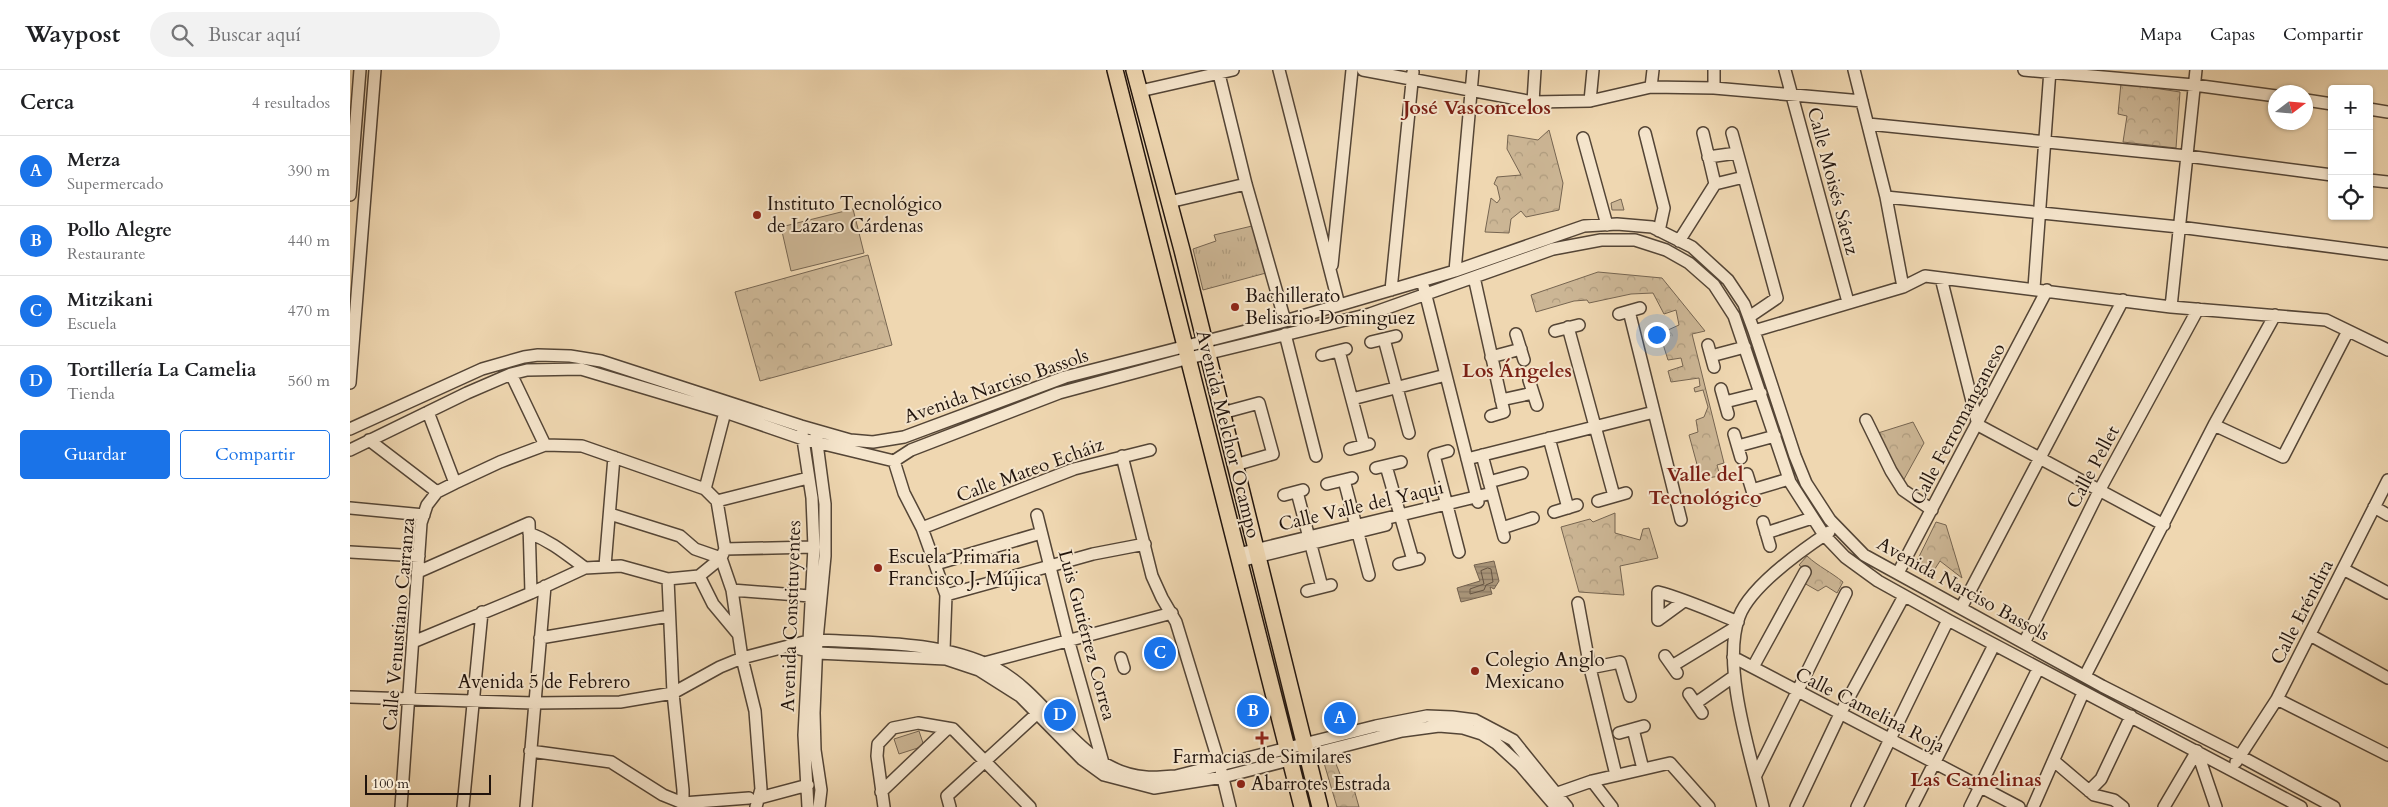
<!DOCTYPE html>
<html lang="es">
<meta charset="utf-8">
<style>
body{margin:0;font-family:Cardo,serif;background:#f2f2f2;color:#202124}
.controls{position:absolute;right:15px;top:15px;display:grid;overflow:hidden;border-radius:5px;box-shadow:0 1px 4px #0004}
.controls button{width:45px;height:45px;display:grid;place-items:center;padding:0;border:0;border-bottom:1px solid #e0e0e0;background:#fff;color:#202124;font:25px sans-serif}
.compass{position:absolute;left:1918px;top:15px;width:45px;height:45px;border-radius:50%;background:#fff;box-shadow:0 1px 4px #0004;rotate:74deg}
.scale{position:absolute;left:15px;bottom:12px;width:126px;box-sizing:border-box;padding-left:5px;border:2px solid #21140d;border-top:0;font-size:14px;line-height:18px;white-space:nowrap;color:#21140d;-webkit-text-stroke:4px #f5e5cc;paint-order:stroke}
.you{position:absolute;left:1306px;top:264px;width:18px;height:18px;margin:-12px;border:4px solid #fff;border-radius:50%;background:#1a73e8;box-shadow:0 0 0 8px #1a73e833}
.badge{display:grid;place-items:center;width:32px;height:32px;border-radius:50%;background:#1a73e8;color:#fff;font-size:16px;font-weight:700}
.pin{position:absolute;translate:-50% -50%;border:2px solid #fff;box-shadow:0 1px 5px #0006}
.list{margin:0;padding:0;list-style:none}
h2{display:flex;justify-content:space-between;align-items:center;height:65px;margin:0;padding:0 20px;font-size:21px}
h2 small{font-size:16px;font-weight:400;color:#757577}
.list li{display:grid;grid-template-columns:32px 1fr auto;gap:15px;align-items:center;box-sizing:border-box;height:70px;padding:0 20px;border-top:1px solid #e0e0e0}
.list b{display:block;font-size:19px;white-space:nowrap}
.list p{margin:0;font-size:16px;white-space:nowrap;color:#757577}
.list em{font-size:16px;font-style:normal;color:#757577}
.actions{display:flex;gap:10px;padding:15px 20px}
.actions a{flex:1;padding:11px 0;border:1px solid #1a73e8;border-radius:5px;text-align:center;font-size:18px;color:#1a73e8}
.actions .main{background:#1a73e8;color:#fff}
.icon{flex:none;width:28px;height:28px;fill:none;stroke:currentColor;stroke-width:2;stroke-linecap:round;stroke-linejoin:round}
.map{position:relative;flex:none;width:2038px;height:737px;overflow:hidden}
header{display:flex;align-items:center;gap:30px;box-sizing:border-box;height:70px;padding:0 25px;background:#fff;border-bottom:1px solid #e0e0e0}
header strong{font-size:24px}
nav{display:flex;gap:28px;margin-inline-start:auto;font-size:18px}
.search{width:350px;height:45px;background:#f2f2f2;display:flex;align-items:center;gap:12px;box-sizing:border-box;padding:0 18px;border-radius:28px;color:#757577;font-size:19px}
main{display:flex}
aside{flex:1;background:#fff}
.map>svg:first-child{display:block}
.grass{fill:url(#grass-tufts);stroke:#766551}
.forest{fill:url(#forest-crowns);stroke:#766551}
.garden{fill:#ccb695;stroke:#766551}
.water{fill:url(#water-rules);stroke:#73614e}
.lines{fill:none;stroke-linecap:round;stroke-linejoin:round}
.shore{stroke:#655443;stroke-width:1}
.minor-casing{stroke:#544536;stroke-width:14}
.major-casing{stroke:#21140d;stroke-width:18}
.minor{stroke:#f5e5cc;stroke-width:11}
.major{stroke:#efd7b1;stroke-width:15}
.poi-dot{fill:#8f2418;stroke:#f5e5cc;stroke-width:2}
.labels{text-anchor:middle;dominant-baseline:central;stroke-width:4;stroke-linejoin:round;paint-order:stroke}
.street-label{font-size:19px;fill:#21140d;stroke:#f5e5cc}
.poi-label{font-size:19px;fill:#21140d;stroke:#f5e5cc;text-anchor:start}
.neighbourhood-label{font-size:20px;font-weight:bold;fill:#7a1f14;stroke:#f5e5cc}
</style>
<header>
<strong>Waypost</strong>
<div class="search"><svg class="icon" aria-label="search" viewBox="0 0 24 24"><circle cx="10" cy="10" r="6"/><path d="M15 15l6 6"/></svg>Buscar aquí</div>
<nav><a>Mapa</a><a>Capas</a><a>Compartir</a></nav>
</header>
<main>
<aside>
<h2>Cerca<small>4 resultados</small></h2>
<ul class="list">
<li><span class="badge">A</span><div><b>Merza</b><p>Supermercado</p></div><em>390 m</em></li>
<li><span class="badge">B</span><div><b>Pollo Alegre</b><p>Restaurante</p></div><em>440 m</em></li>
<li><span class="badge">C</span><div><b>Mitzikani</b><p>Escuela</p></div><em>470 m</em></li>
<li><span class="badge">D</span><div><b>Tortillería La Camelia</b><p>Tienda</p></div><em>560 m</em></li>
</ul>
<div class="actions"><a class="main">Guardar</a><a>Compartir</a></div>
</aside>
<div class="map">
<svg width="2038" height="737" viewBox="0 0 2038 737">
<defs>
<pattern id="grass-tufts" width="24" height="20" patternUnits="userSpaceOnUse" patternTransform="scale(1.25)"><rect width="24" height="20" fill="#ccb695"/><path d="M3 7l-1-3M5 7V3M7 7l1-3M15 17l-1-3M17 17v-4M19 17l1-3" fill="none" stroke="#af9c7f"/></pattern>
<pattern id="forest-crowns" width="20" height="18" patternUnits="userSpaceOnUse" patternTransform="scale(1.25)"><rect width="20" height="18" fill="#ccb695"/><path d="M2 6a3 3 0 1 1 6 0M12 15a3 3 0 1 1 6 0" fill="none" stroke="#af9c7f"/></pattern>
<pattern id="water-rules" width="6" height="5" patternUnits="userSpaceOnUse" patternTransform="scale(1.25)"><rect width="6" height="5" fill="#a99579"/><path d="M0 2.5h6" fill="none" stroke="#897862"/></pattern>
</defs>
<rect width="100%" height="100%" fill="#efd7b1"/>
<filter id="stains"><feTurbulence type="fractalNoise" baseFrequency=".004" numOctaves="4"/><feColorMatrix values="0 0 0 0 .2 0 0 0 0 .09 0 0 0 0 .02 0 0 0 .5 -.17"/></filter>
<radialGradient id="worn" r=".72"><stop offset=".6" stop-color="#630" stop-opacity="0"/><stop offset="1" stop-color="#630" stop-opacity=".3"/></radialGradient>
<!-- grass -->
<path class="grass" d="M902 156 916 203 853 220 843 179 866 171 864 165Z"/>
<!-- forest -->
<path class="forest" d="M1771 13 1830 22 1826 78 1773 72 1777 46 1768 44Z
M1199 60 1213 113 1209 140 1176 147 1171 141 1161 149 1159 163 1135 162 1141 128 1147 133 1150 129 1147 116 1144 114 1147 107 1171 105 1157 79 1158 65 1188 70Z
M1271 129 1274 140H1262L1261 133Z
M518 185 542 275 410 311 385 222Z
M1248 202 1312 208 1355 261 1342 264 1374 393 1367 395 1370 406 1351 409 1339 365 1348 362 1346 350 1354 347 1358 337 1353 320 1345 322 1344 318 1350 316 1349 308 1321 312 1318 301 1333 296 1331 288 1318 290 1312 271 1320 266 1318 260 1329 255 1326 240 1314 244 1303 223 1281 224 1239 233 1237 230 1224 231 1186 242 1181 225Z
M1563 352 1574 373 1553 411 1528 363Z
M1265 443V463L1290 470 1293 459 1299 458 1308 488 1270 496 1274 525 1229 522 1211 457 1240 449 1243 452Z
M1586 452 1596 455 1612 508 1590 491 1579 508 1563 499Z
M1457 486C1469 497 1481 502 1493 512L1487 523 1476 516 1468 521 1454 513 1461 504 1449 495Z
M984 689 994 714 1002 712 1009 737H987L974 693Z"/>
<!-- garden -->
<path class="garden" d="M503 139 514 183 441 201 431 157Z
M569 661 574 676 549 684 544 669Z"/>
<!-- water -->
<path class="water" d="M1144 491 1149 511 1144 519 1140 517 1142 524 1111 532 1107 518 1130 511 1124 495Z"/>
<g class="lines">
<!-- shore -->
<path class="shore" d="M1138 498 1141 499 1143 512 1136 515 1134 520 1120 524V519L1134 514 1131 501Z"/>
<defs>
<path id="minor" d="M868 0 896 114 935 251
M929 0 989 235
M1013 0 1183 32 1240 31 1301 17 1364 18 1512 31
M1364 0V18
M1435 0 1498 232
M1504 0 1536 127 1553 217
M1674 0 1844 15 1926 26
M1301 17 1303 0
M790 21 883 0
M1956 30 1982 34
M1240 31 1243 0
M1183 32 1185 0
M2019 39 2038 42
M1518 54 1837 86 1982 105
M1295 63 1314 138 1309 161
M1353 63 1365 114
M1382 63 1394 107
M1233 68 1257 155
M1358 87 1387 83
M2019 110 2038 112
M0 125 10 0
M1536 127 1829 157 2038 184
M819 132 896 114
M1329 171 1365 114 1394 107 1427 228 1399 247
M982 195 1002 0
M1105 201 1123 0
M1124 207 1154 342 1141 346
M1591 208 1628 355 1814 455
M1074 218 1128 432
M1684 218 1700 0
M1041 220 1063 2
M1821 237 1846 0
M1279 241 1331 450
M1269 244 1290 238
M1218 257 1264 426
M1205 261 1229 255
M1404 261 1553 217 1575 206 1821 237 1976 250 2038 280
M935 264 966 386
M1166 264 1174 290
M1034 269 1059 363
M1021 272 1046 266
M1358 275 1364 297
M989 281 1014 375
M972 285 996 279
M1361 286 1395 277
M1141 287 1171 279
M161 304 195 375
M1179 310 1187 335
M0 313 25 0
M1371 319 1378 344
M1002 329 1096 305
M1151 330 1183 323
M1375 332 1411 323
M78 342 105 413
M872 343 909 333 923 384 885 395
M1516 350 1541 401 1553 420 1582 440
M1864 355 1933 387 1998 261
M0 359 132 299 174 287 188 285 220 286 251 291 451 356 500 370 523 372 554 367 715 307 935 251 1105 201 1234 156 1267 154 1302 157 1342 177 1378 210 1394 234 1404 261 1445 386 1456 413 1480 450 1514 485 1752 616 1890 686 1984 737
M452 363 462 428 464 477 454 665 458 737
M1384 364 1391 388
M466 366 475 434V486L467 570 464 643 465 680 471 720 469 737
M1199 368 1218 438
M19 370 87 422
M1388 376 1425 366
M1000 379 1019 374
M0 380 117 323 161 304 177 300 231 299 375 342 453 369 544 391 561 380 709 323 839 288 1020 244 1203 179 1251 170H1285L1316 180 1339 193 1364 215 1384 246 1440 412 1474 465 1495 487 1528 511 1598 550 1951 737
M1098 381 1084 385 1109 482
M1132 385 1154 467
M772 386 802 506 812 528 826 552 870 696 880 737
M1117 389 1304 342
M544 391 554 423 572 458 596 525 594 580
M1036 396 1063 490
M1026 398 1051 392
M1397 404 1405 430
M994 410 1019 505
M1139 412 1172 403
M977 414 1002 408
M355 419 375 342
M1402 420 1439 409
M947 422 972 517
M934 425 953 420
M367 431 458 408
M1248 431 1276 423
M2024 437 2038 445
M0 438 74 445
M1204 442 1227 435
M260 444 330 466 345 479 371 488
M687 445 718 569 753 693
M1413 452 1420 476
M572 458 724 399 800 380
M1152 458 1183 448
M179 463C201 471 216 484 235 498
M1416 463 1462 448
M375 479 464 477
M0 482 69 486
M888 484 1142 423
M890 491 1036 455
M586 494 691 463
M1049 494 1069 489
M255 496 264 387
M1993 499 2038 523
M68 502 179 453 181 523
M1548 503 1697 220
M349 506 363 534 388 564
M349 506 371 488
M318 509 323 623 333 720V737
M382 520 460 526
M957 521 981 515
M596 525 743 484 795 474
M1334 531 1308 550V522C1335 529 1361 541 1388 552
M1228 533 1240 598 1266 705
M1611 538 1773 230
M1960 565 2038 608
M190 568 319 546
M63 572 181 523 235 498 271 496 318 509 349 506
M1674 573 1749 421 1848 239
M440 577 467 583 596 589 629 600 670 626 732 689 754 705 804 718 873 707 1052 661 1089 656 1113 658 1132 664 1146 673 1170 695 1206 737
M1315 586 1327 603
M1383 587 1669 737
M771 588 774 598
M634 593 822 543
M1322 596 1386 557
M1403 597 1455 502
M1240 598 1270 592 1280 626
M1735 606 1864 355 1925 245
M1339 624 1352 643
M0 627 184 633 270 632 323 623 370 597 392 588 458 571 467 570C526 573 592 571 645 598 701 627 728 702 796 707 806 708 816 706 826 706L1026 656 1077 646 1102 647 1125 650 1163 670 1217 737
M1927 629 2038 685
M1346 633 1383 607
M1283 659 1293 699
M1269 663 1294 656
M180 681 261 692 313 725 333 733 399 728
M1847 681 1866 737
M1704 691 1744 725 1764 730 1773 737
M1886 692 1927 629 2038 410
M1406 705 1496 523
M1242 711 1262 737
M1739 721 1751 709 1781 646
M531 722 598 658
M1199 726 1242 711 1320 693 1359 737
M409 728 458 715
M51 737 71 453 77 435 87 422 105 413 150 392 195 375 232 376 355 419 367 431 375 479 371 488 382 520 392 588 405 641 411 719 406 737
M113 737 132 542
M176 737 195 516
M534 737 527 686 528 674 543 658 568 653 603 659 680 737
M600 737 597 726 693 638
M1413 737C1401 686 1371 596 1389 547 1400 517 1452 480 1479 462
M1446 737 1490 644 1554 526
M1507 737 1598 550
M1562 737 1644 575
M1620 737 1688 599
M1683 737 1733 623
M1814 737 1847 681"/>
<path id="major" d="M765 0 952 737
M784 0 832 180 970 737"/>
</defs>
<!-- minor casing -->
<use href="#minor" class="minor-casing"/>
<!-- major casing -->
<use href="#major" class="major-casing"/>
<!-- minor -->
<use href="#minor" class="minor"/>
<!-- major -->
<use href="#major" class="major"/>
</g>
<!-- markers -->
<g class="poi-dot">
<circle cx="407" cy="145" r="5"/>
<circle cx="885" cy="237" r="5"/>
<circle cx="528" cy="498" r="5"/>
<circle cx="1125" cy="601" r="5"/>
<path d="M909.5 660.5h5v5h5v5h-5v5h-5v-5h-5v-5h5z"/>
<circle cx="891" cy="714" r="5"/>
</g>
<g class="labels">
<!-- street labels -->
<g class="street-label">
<text transform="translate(1483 111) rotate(75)">Calle Moisés Sáenz</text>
<text transform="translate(646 316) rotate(-19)">Avenida Narciso Bassols</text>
<text transform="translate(1608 354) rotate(-62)">Calle Ferromanganeso</text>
<text transform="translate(878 364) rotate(76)">Avenida Melchor Ocampo</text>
<text transform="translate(1743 397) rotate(-62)">Calle Pellet</text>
<text transform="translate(680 400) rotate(-20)">Calle Mateo Echáiz</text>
<text transform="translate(1011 436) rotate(-13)">Calle Valle del Yaqui</text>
<text transform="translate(1613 519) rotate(29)">Avenida Narciso Bassols</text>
<text transform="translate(1952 542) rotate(-63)">Calle Eréndira</text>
<text transform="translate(441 546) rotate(-88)">Avenida Constituyentes</text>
<text transform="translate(49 554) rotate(-85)">Calle Venustiano Carranza</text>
<text transform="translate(737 565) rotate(75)">Luis Gutiérrez Correa</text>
<text x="194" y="612">Avenida 5 de Febrero</text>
<text transform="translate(1520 640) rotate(27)">Calle Camelina Roja</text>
</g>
<!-- poi labels -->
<g class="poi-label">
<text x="417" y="134">Instituto Tecnológico<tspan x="417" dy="22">de Lázaro Cárdenas</tspan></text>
<text x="895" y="226">Bachillerato<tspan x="895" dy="22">Belisario Dominguez</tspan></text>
<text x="538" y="487">Escuela Primaria<tspan x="538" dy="22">Francisco J. Mújica</tspan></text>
<text x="1135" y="590">Colegio Anglo<tspan x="1135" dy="22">Mexicano</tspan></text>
<text x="912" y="687" text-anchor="middle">Farmacias de Similares</text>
<text x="901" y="714">Abarrotes Estrada</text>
</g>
<!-- neighbourhood labels -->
<g class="neighbourhood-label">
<text x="1127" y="37">José Vasconcelos</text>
<text x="1167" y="300">Los Ángeles</text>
<text x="1355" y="404">Valle del<tspan x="1355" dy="23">Tecnológico</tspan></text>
<text x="1626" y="709">Las Camelinas</text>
</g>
</g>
<rect width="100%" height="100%" filter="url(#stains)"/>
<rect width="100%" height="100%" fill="url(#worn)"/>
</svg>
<div class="controls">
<button>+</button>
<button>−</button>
<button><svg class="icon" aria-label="locate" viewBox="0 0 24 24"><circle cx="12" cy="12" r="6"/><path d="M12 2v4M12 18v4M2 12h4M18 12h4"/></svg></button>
</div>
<svg class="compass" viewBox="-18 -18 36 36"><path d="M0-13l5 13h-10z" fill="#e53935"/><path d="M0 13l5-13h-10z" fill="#757577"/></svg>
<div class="scale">100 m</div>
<div class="you"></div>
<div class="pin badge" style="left:990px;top:648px">A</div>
<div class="pin badge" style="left:903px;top:641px">B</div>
<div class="pin badge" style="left:810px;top:583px">C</div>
<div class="pin badge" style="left:710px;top:645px">D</div>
</div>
</main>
